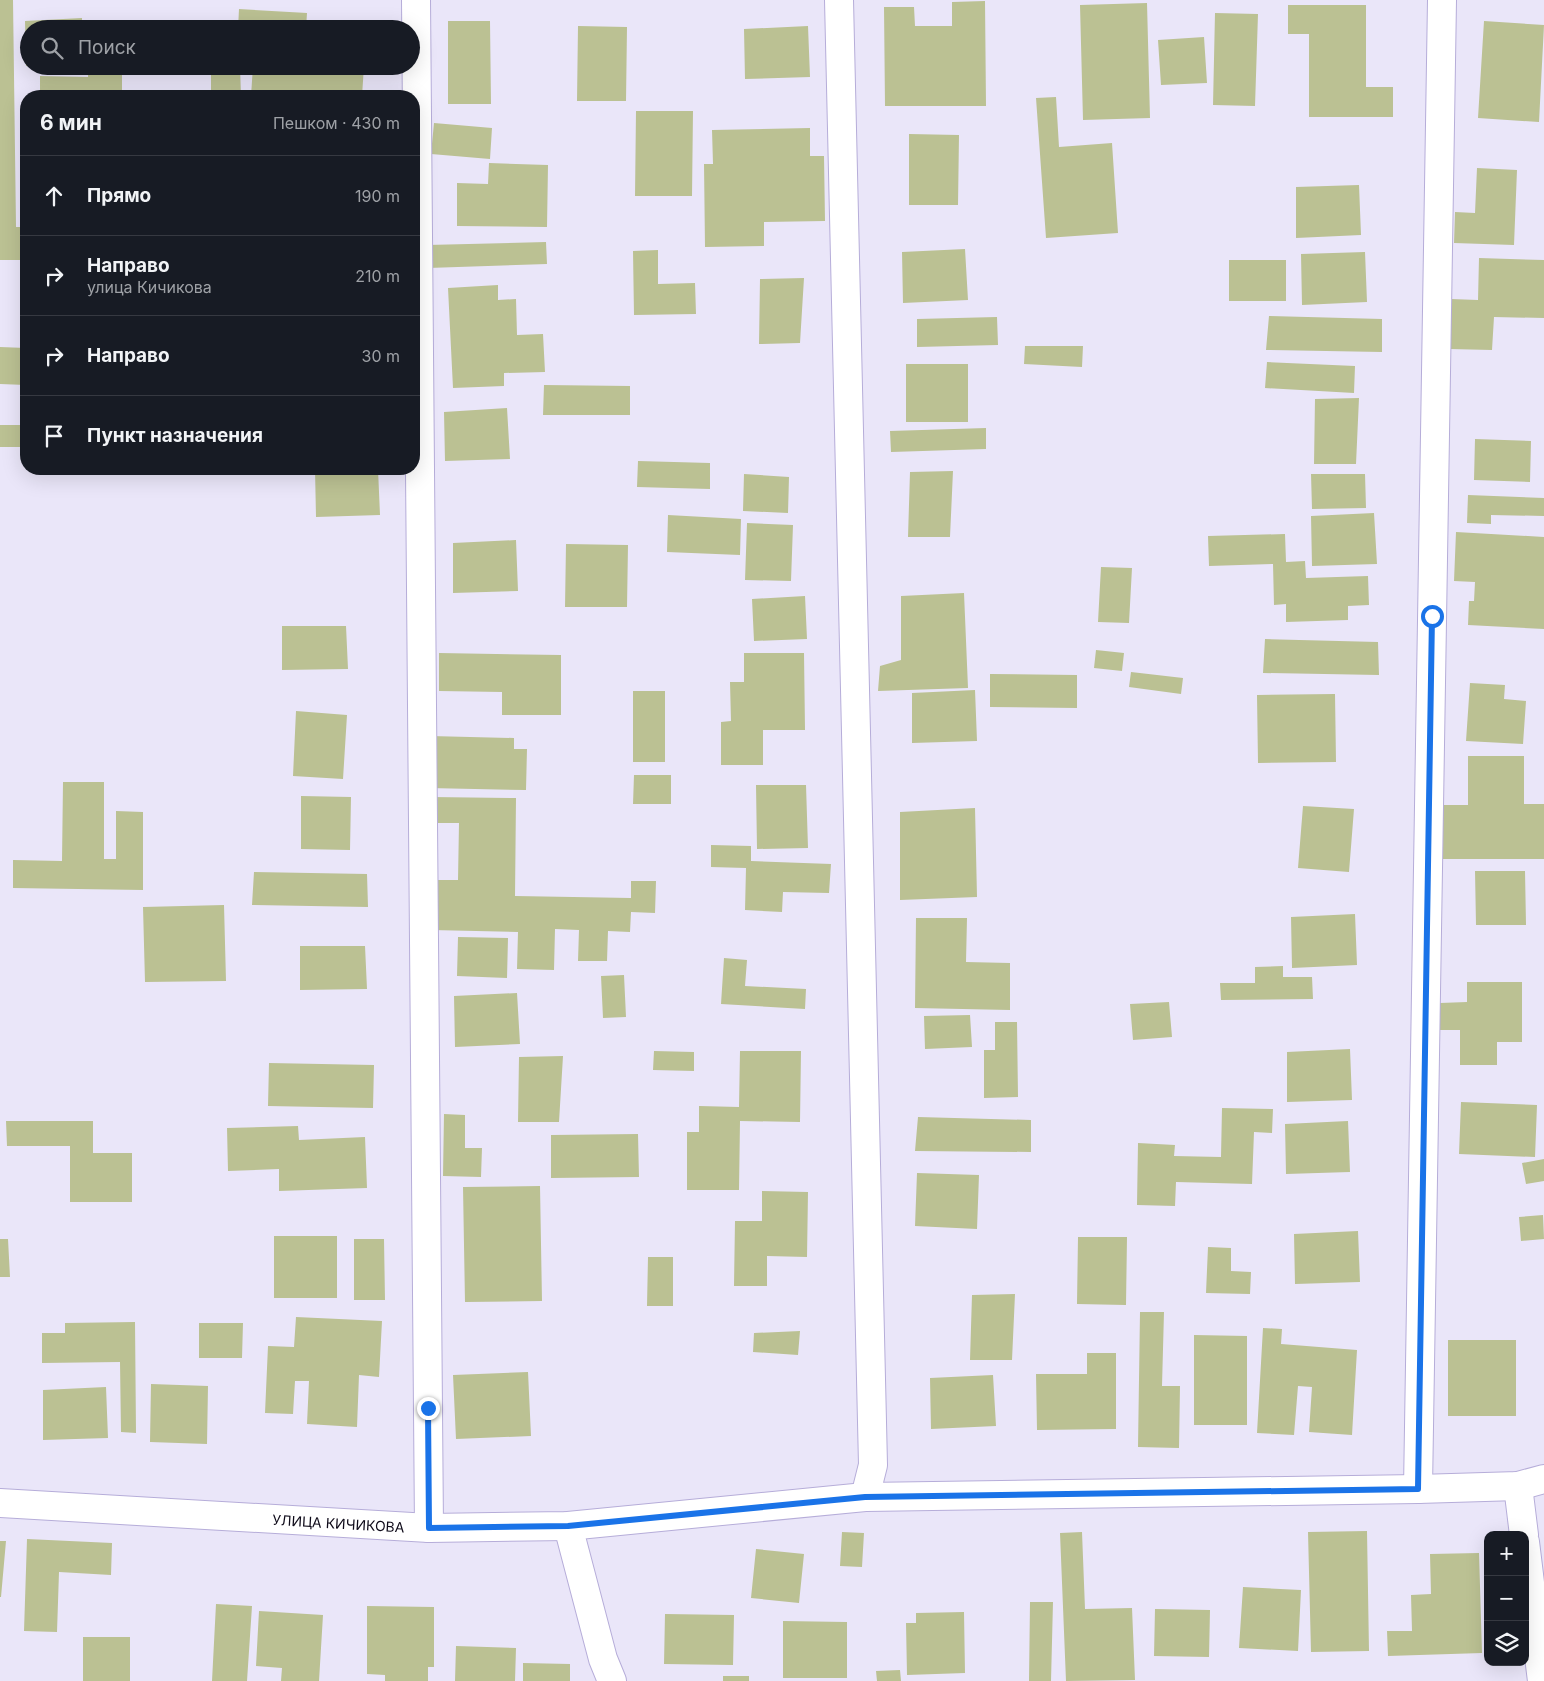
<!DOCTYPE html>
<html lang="ru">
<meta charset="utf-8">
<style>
body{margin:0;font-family:Inter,sans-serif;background:#20242c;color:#f1f3f6}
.controls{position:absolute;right:15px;bottom:15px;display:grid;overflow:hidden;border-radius:10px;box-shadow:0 5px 20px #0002}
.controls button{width:45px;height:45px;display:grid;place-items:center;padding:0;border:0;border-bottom:1px solid #363941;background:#171b24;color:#f1f3f6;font:25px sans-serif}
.stop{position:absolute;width:15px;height:15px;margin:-11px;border:4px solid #1a73e8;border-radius:50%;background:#fff}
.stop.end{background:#1a73e8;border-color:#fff;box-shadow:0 1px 5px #0008}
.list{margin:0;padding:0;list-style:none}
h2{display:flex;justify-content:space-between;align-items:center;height:65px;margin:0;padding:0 20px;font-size:21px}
h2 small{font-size:16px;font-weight:400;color:#9ea1a6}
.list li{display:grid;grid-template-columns:32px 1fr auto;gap:15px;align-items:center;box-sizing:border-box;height:80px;padding:0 20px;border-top:1px solid #363941}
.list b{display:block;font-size:19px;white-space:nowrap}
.list p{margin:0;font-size:16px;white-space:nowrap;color:#9ea1a6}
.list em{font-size:16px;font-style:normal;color:#9ea1a6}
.icon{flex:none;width:28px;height:28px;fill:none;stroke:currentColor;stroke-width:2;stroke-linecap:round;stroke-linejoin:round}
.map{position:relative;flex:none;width:1544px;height:1681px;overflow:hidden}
.search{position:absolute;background:#171b24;box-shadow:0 5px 20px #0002;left:20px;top:20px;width:400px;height:55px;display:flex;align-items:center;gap:12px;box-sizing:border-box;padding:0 18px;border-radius:28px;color:#9ea1a6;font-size:19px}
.panel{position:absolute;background:#171b24;box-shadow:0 5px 20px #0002;left:20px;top:90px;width:400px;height:385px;border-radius:20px}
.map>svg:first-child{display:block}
.building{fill:#bbc193}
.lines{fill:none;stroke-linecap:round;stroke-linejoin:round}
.street-casing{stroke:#b6add9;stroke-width:30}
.secondary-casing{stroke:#b6add9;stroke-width:30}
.street{stroke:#fff;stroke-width:28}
.secondary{stroke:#fff;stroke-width:28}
.route{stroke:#1a73e8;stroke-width:6}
.labels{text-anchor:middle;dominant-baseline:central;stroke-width:4.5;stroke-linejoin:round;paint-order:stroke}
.street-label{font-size:14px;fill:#0e0a19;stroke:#f7f5fe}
</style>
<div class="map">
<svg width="1544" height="1681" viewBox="0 0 1544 1681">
<rect width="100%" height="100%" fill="#eae6f9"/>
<!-- building -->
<path class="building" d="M0 0H13L16 227H26V260H0Z
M985 1 986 106H885L884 7H914L915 26H952V2Z
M1147 3 1150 118 1083 120 1080 5Z
M1288 5H1366V87H1393V117H1309V34H1288Z
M239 9 307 13 306 29H238Z
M1215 13 1258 14 1255 106 1213 105Z
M82 18V29H29V66H26L25 21Z
M448 21H490L491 104H448Z
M1484 21 1544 25 1539 122 1478 118Z
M139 26 179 27V29H139Z
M578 26 627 27 626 101H577Z
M808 26 810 77 745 79 744 29Z
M1204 37 1207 83 1161 85 1158 40Z
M88 66H122V96H40V76L88 77Z
M211 66H240L241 96H211Z
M253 66H364L362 96H251Z
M1056 97 1059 147 1112 143 1118 233 1046 238 1036 98Z
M636 111H693L692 196H635Z
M434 123 492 128 490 159 431 154Z
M810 128V156H824L825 221 764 222V246L705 247 704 164H713L712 130Z
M909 134 959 135 958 205H909Z
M489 163 548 165 547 227 457 226V183L488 184Z
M1477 168 1517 170 1514 245 1454 243 1455 212 1475 213Z
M1359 185 1361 235 1296 238V187Z
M546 242 547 264 428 268 427 245Z
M965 249 968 300 903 303 902 252Z
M658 250V284L695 283 696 314 634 315 633 251Z
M1365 252 1367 302 1302 305 1301 254Z
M1479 258 1544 260V318L1494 317 1492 350 1449 349 1451 299 1478 300Z
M1229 260H1286V301H1229Z
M804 278 800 343 759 344 760 279Z
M498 285V300L516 299 517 335 543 334 545 372 504 373V386L453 388 448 288Z
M1269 316 1382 319V352L1266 350Z
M997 317 998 345 917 347V319Z
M1025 346H1083L1082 367 1024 364Z
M0 347 26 348V385L0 384Z
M1267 362 1355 366 1354 393 1265 388Z
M906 364H968V422H906Z
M544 385 630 386V415H543Z
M1359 398 1356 464H1314L1315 399Z
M507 408 510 459 445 461 444 412Z
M0 425H26V447H0Z
M986 428V449L891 452 890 431Z
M1475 439 1531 441 1530 482 1474 480Z
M638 461 710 463V489L637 487Z
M315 469H378L380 515 316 517Z
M953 471 950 537H908L910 472Z
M744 474 789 477 788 513 743 511Z
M1311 474H1365L1366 508 1312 509Z
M1468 495 1544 498V516L1491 515V524L1467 523Z
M1374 513 1377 564 1312 566 1311 516Z
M668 515 741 519 740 555 667 552Z
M747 523 793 525 791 581 745 580Z
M1456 532 1544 537V629L1468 625 1469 601H1474L1475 582 1454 581Z
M1285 534 1286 562 1305 561 1306 578 1368 576 1369 605 1348 606V620L1286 622V604L1274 605 1273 564 1209 566 1208 536Z
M516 540 518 591 453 593V543Z
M566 544 628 545 627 607H565Z
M1101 567 1132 568 1129 623 1098 622Z
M964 593 968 688 878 691 880 666 901 660V596Z
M805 596 807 639 754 641 752 599Z
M282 626H346L348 669 282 670Z
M1265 639 1378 642 1379 675 1263 673Z
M1096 650 1124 653 1122 671 1094 668Z
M439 653 561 655V715H502V692L439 691Z
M744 653H804L805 730H763V765H721V722L731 721 730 682H744Z
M1131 672 1183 678 1181 694 1129 687Z
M990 674 1077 675V708L990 707Z
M1470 683 1505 685 1504 699 1526 701 1523 744 1466 741Z
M975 690 977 741 912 743V693Z
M633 691H665V762H633Z
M1335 694 1336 762 1258 763 1257 695Z
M296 711 347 715 343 779 293 776Z
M430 736 514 738V749H527L526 790 428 788Z
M1468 756H1524V804H1544V859H1441V805H1468Z
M634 775H671V804H633Z
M63 782H104V859H116V811L143 812V890L13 888V860L62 861Z
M756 785H806L808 848 757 849Z
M301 796 351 797 350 850 301 849Z
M431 797 516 798 515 896 631 898V881H656L655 913 631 912 630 932 608 931 607 961H578L579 930 555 929 554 970 517 969 518 932 431 930V880H458L459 823H430Z
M1303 806 1354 809 1349 872 1298 868Z
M975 808 977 897 900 900V812Z
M711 845 751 846V861L831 864 829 893 783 892 782 912 745 910 746 868 711 867Z
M1475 871H1525L1526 925H1476Z
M254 872 367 874 368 907 252 905Z
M224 905 226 981 145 982 143 907Z
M1355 914 1357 965 1292 968 1291 917Z
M916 918H967L966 962 1010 963V1010L915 1008Z
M458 937 508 938 507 978 457 976Z
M300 946H365L367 989 300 990Z
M724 958 747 960 745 986 806 989 805 1009 721 1004Z
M1283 966V977H1312L1313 999 1221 1000 1220 983H1255V967Z
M624 975 626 1017 603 1018 601 976Z
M1467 982H1522V1042H1497V1065H1460V1030H1440V1003L1467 1002Z
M517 993 520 1044 455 1047 454 996Z
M1169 1002 1172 1037 1133 1040 1130 1004Z
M970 1015 972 1047 925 1049 924 1016Z
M995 1022H1017L1018 1097 984 1098V1050H995Z
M1350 1049 1352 1100 1287 1102V1052Z
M654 1051 694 1052V1071L653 1070Z
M740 1051H801L800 1122 740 1121 739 1190H687V1132H699V1106L739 1107Z
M563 1056 559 1122H518L519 1057Z
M269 1063 374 1065 373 1108 268 1106Z
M1461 1102 1537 1105 1535 1157 1459 1154Z
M1222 1108 1273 1109 1272 1133 1254 1132 1252 1184 1176 1182 1175 1206 1137 1205 1138 1143 1175 1145 1174 1156 1221 1157Z
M444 1114 465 1115V1148H482L481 1177 443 1176Z
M918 1117 1031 1120V1152L915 1151Z
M6 1121H93V1153H132V1202H70V1146H7Z
M1348 1121 1350 1172 1286 1174 1285 1124Z
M298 1126 299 1140 365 1137 367 1188 279 1191V1169L228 1171 227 1128Z
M638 1134 639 1177 551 1178V1135Z
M1544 1159V1181L1526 1184 1522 1163Z
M917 1173 979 1175 977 1229 915 1226Z
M540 1186 542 1301 465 1302 463 1187Z
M762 1191 808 1192 807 1257 767 1256V1286H734L735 1221H762Z
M1543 1215 1544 1239 1521 1241 1519 1217Z
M1358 1231 1360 1282 1295 1284 1294 1234Z
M274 1236H337V1298H274Z
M1078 1237H1127L1126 1305 1077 1304Z
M0 1239H8L10 1277H0Z
M354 1239H384L385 1300H354Z
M1208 1247 1231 1248V1271L1251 1272 1250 1294 1206 1293Z
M648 1257H673V1306H647Z
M1015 1294 1012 1360H970L972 1295Z
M1140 1312H1164L1162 1386H1180L1179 1448 1138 1447Z
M296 1317 382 1321 379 1377 359 1375 357 1427 307 1424 309 1381H295L293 1414 265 1413 268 1346 294 1347Z
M135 1322 136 1433 121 1432 120 1362 42 1363V1333H65V1323Z
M199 1323H243L242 1358H199Z
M1263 1328 1282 1329 1281 1344 1357 1350 1352 1435 1309 1432 1312 1387 1298 1386 1294 1435 1257 1433Z
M800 1331 798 1355 753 1352 754 1333Z
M1194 1335 1247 1336V1425H1194Z
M1448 1340H1516V1416H1448Z
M1087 1353H1116V1429L1037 1430 1036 1374H1087Z
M528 1372 531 1436 456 1439 453 1375Z
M993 1375 996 1426 931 1429 930 1378Z
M151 1384 208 1386 207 1444 150 1442Z
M106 1387 108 1438 43 1440V1390Z
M1367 1531 1369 1651 1311 1652 1308 1532Z
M842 1532 864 1533 862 1567 840 1566Z
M1082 1532 1085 1609 1132 1608 1135 1680 1066 1681 1060 1533Z
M27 1539 112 1543 111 1575 59 1572 57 1632 24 1631Z
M0 1541H6L1 1597H0Z
M756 1549 804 1554 799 1603 751 1598Z
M1479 1553 1482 1653 1388 1656 1387 1631H1412L1411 1595 1431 1594 1430 1554Z
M1243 1587 1301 1590 1298 1651 1239 1648Z
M1030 1602H1053L1051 1681H1029Z
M216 1604 252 1606 247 1681H212Z
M367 1606 434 1607V1667H428V1681H385V1675L367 1674Z
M1155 1609 1210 1610 1209 1657 1154 1656Z
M259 1611 323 1615 319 1681H281L282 1668 256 1666Z
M964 1612 965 1673 907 1675 906 1623H916V1613Z
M665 1614 734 1615 733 1665 664 1664Z
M783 1621 847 1622V1678H783Z
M83 1637H130V1681H83Z
M456 1646 516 1648 515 1681H455Z
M523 1663 570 1664V1681H523Z
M900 1670 901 1681H877L876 1671Z
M723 1676H749V1681H723Z"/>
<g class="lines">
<defs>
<path id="street" d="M416 0 429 1528
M839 0 873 1465 865 1497
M1518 1486 1524 1535
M1418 1489 1442 0
M568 1526 603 1659 612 1681
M1525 1542 1542 1681"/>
<g id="secondary">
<path id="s1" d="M0 1503 429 1528 568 1526 865 1497 1418 1489 1518 1486 1544 1479"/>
</g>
</defs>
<!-- street casing -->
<use href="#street" class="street-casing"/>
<!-- secondary casing -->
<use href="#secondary" class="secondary-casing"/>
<!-- street -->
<use href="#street" class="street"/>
<!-- secondary -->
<use href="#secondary" class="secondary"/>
</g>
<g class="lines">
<!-- route -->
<path class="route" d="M428 1408 429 1528 568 1526 865 1497 1418 1489 1432 616"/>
</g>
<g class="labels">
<!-- street labels -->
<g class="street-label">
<text stroke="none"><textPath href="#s1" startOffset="339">УЛИЦА КИЧИКОВА</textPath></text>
</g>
</g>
</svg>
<div class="controls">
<button>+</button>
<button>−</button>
<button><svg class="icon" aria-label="layers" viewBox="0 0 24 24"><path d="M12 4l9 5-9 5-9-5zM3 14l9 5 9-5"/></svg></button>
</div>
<div class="stop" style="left:1432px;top:616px"></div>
<div class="stop end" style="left:428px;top:1408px"></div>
<div class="search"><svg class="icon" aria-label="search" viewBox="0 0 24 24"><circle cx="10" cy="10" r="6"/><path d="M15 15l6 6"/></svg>Поиск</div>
<section class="panel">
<h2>6 мин<small>Пешком · 430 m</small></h2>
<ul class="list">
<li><svg class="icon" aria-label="ahead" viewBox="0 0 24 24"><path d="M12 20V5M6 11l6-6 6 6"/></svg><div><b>Прямо</b></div><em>190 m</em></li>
<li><svg class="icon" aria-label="right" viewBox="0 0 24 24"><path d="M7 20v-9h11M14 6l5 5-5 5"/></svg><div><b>Направо</b><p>улица Кичикова</p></div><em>210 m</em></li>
<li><svg class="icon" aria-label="right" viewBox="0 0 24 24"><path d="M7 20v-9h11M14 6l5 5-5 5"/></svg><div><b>Направо</b></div><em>30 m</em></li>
<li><svg class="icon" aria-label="arrive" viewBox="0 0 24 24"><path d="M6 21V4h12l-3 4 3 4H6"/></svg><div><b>Пункт назначения</b></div></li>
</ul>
</section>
</div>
